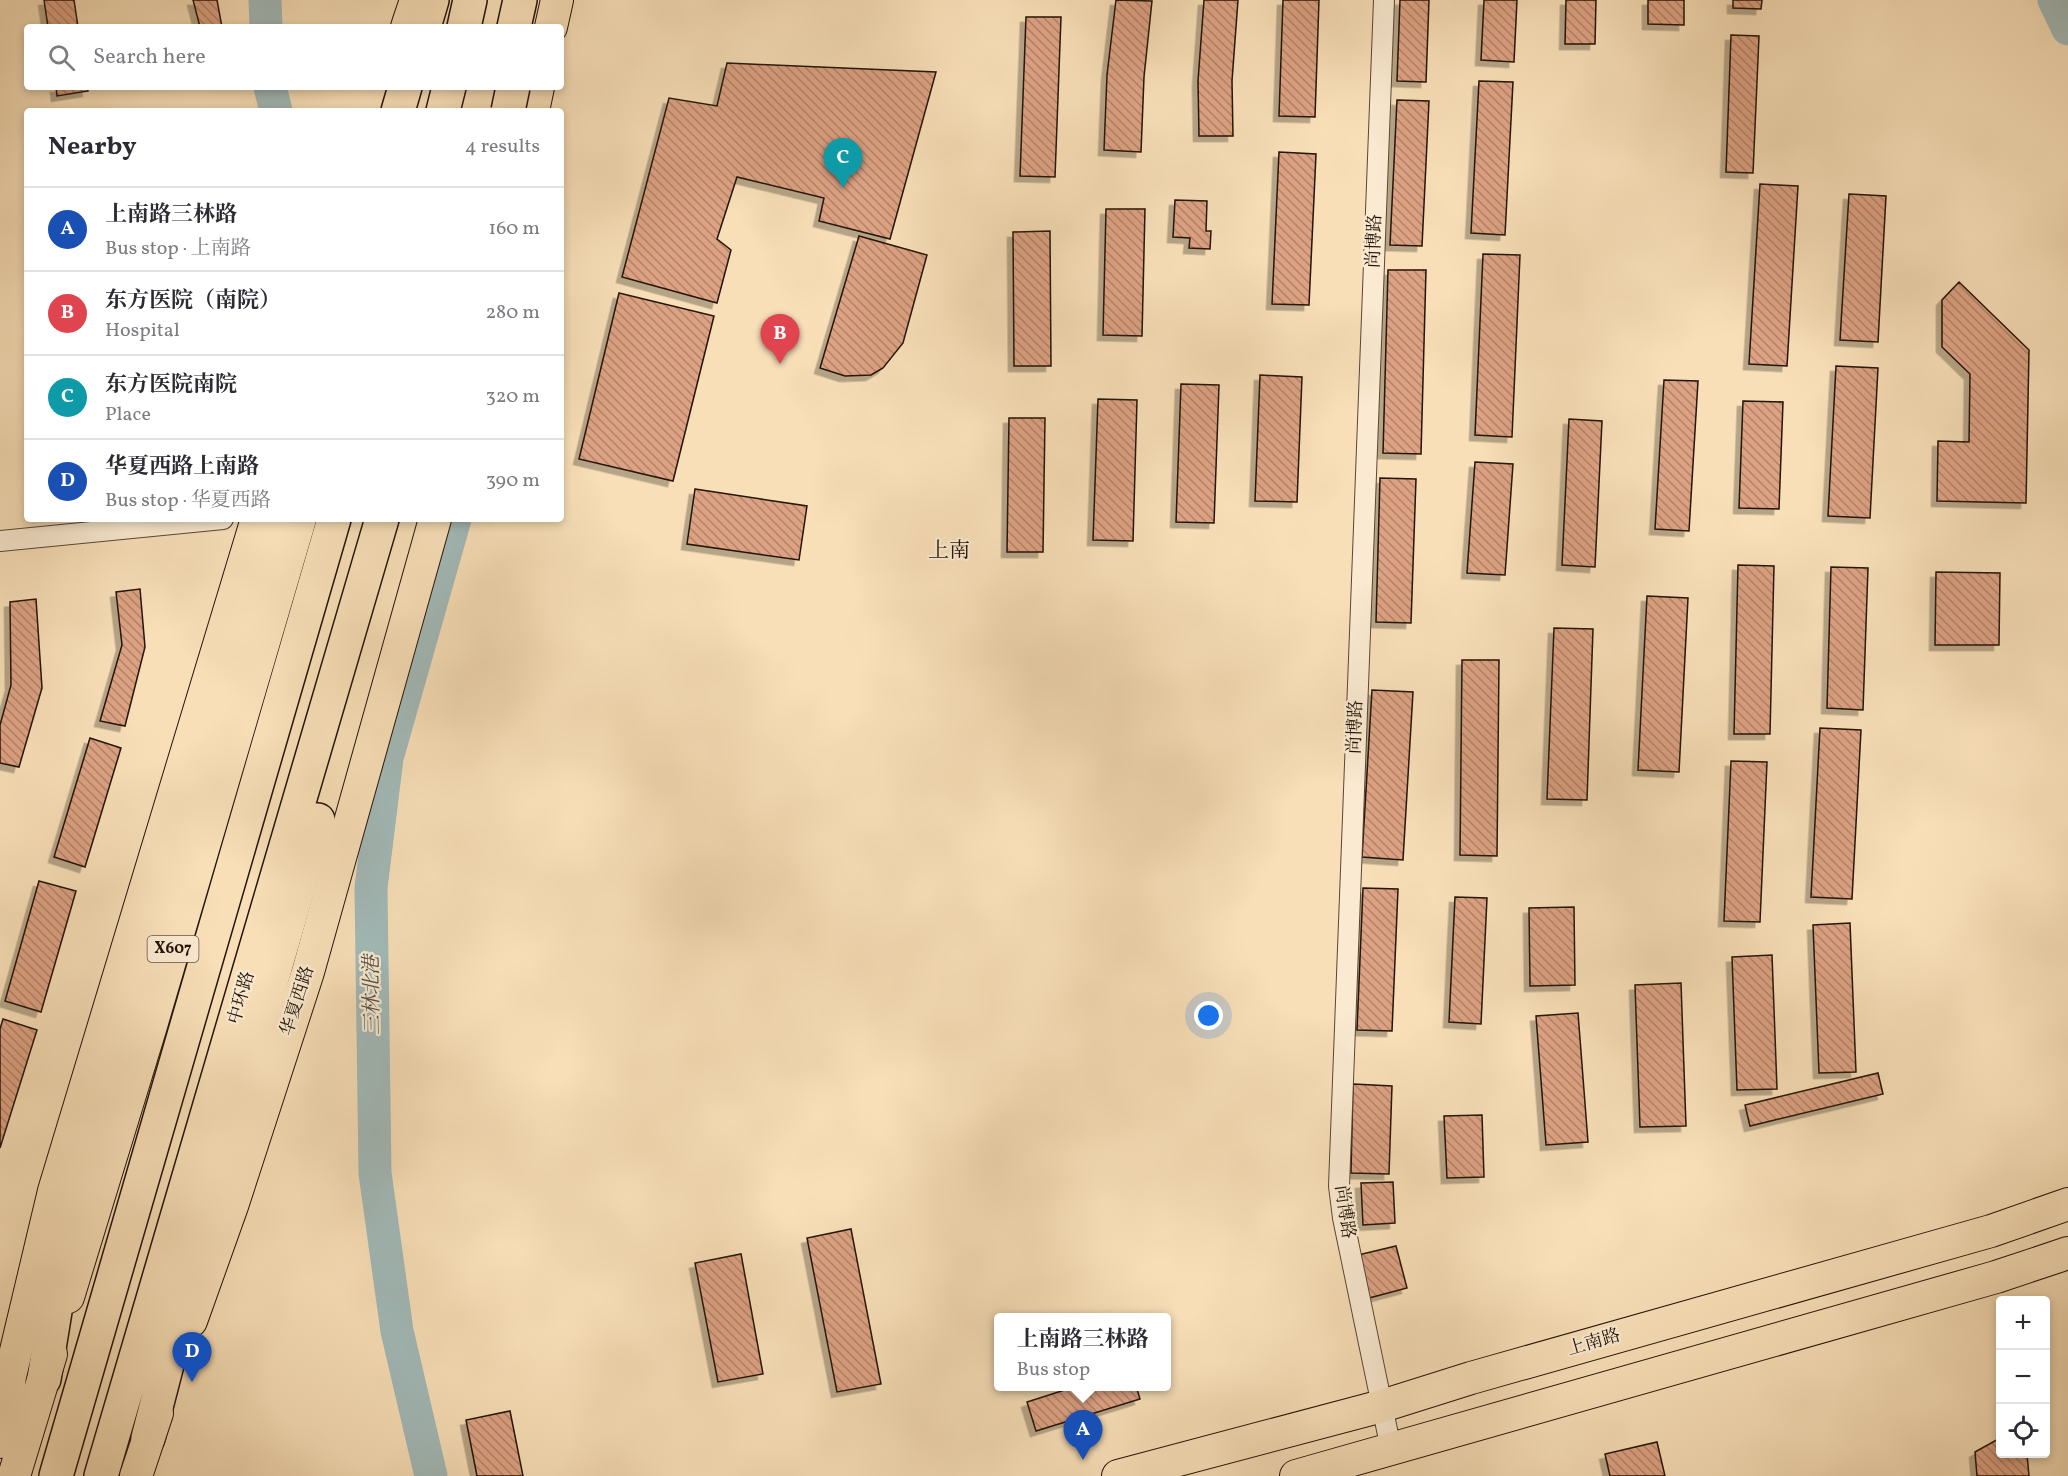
<!DOCTYPE html>
<meta charset="utf-8">
<style>
body{margin:0;font-family:Vollkorn,"Noto Serif SC",serif;background:#f2f2f3;color:#2b2b33}
.controls{position:absolute;right:18px;bottom:18px;display:grid;overflow:hidden;border-radius:6px;box-shadow:0 3px 9px #0003}
.controls button{width:54px;height:54px;display:grid;place-items:center;padding:0;border:0;border-bottom:2px solid #e1e1e2;background:#fff;color:#2b2b33;font:30px sans-serif}
.you{position:absolute;left:1209px;top:1016px;width:21px;height:21px;margin:-15px;border:4px solid #fff;border-radius:50%;background:#1a73e8;box-shadow:0 0 0 9px #1a73e833}
.badge{display:grid;place-items:center;width:39px;height:39px;border-radius:50%;background:#8f2418;color:#fff;font-size:20px;font-weight:700}
.pin{position:absolute;translate:-50% -50px;filter:drop-shadow(0 2px 3px #0008)}
.pin::after{content:'';position:absolute;top:32px;width:21px;height:18px;background:inherit;clip-path:polygon(0 0,100% 0,50% 100%)}
.popup{position:absolute;left:994px;top:1313px;width:177px;height:78px;box-sizing:border-box;display:grid;place-content:center;border-radius:6px;background:#fff;filter:drop-shadow(0 2px 4px #0005);font-size:20px;white-space:nowrap;color:#7c7c81}
.popup b{font-size:22px;color:#2b2b33}
.popup::after{content:'';position:absolute;left:50%;top:100%;margin-left:-12px;border:12px solid transparent;border-top-color:#fff}
.list{margin:0;padding:0;list-style:none}
h2{display:flex;justify-content:space-between;align-items:center;height:78px;margin:0;padding:0 24px;font-size:26px}
h2 small{font-size:20px;font-weight:400;color:#7c7c81}
.list li{display:grid;grid-template-columns:39px 1fr auto;gap:18px;align-items:center;box-sizing:border-box;height:84px;padding:0 24px;border-top:2px solid #e1e1e2}
.list b{display:block;font-size:22px;white-space:nowrap}
.list p{margin:0;font-size:20px;white-space:nowrap;color:#7c7c81}
.list em{font-size:20px;font-style:normal;color:#7c7c81}
.icon{flex:none;width:33px;height:33px;fill:none;stroke:currentColor;stroke-width:2;stroke-linecap:round;stroke-linejoin:round}
.map{position:relative;flex:none;width:2068px;height:1476px;overflow:hidden}
.search{position:absolute;background:#fff;box-shadow:0 3px 9px #0003;left:24px;top:24px;width:540px;height:66px;display:flex;align-items:center;gap:15px;box-sizing:border-box;padding:0 21px;border-radius:6px;color:#7c7c81;font-size:22px}
.panel{position:absolute;background:#fff;box-shadow:0 3px 9px #0003;left:24px;top:108px;width:540px;height:414px;border-radius:6px}
.map>svg:first-child{display:block}
.lines{fill:none;stroke-linecap:round;stroke-linejoin:round}
.river{stroke:#a2bab9;stroke-width:33}
.building{fill:url(#building-back-hatch);stroke:#231308;stroke-width:1.5;filter:url(#shadow)}
.street-casing{stroke:#584634;stroke-width:22}
.primary-casing{stroke:#231308;stroke-width:34}
.highway-casing{stroke:#231308;stroke-width:36}
.street{stroke:#faead1;stroke-width:20}
.primary{stroke:#f8dfb8;stroke-width:32}
.highway{stroke:#f8dfb8;stroke-width:33}
.highway-bridge-casing{stroke:#231308;stroke-width:36;stroke-linecap:butt}
.highway-bridge{stroke:#f8dfb8;stroke-width:33}
.labels{text-anchor:middle;dominant-baseline:central;stroke-width:4.5;stroke-linejoin:round;paint-order:stroke}
.shield{fill:#faead1;stroke:#645444;stroke-width:1.5}
.shield-label{font-size:16px;font-weight:bold;fill:#231308}
.street-label{font-size:18px;fill:#231308;stroke:#faead1}
.water-label{font-size:20px;font-style:italic;fill:#4f4d46;stroke:#faead1}
.quarter-label{font-size:21px;fill:#231308;stroke:#faead1}
</style>
<div class="map">
<svg width="2068" height="1476" viewBox="0 0 2068 1476">
<defs>
<pattern id="building-back-hatch" width="6" height="6" patternUnits="userSpaceOnUse" patternTransform="scale(1.5)"><rect width="6" height="6" fill="#dda283"/><path d="M-1 5l2 2M0 0l6 6M5-1l2 2" fill="none" stroke="#b38369"/></pattern>
<filter id="shadow"><feDropShadow dx="-5.5" dy="5.5" stdDeviation="0" flood-color="#0004"/></filter>
</defs>
<rect width="100%" height="100%" fill="#f8dfb8"/>
<filter id="stains"><feTurbulence type="fractalNoise" baseFrequency=".00333" numOctaves="4"/><feColorMatrix values="0 0 0 0 .2 0 0 0 0 .09 0 0 0 0 .02 0 0 0 .5 -.17"/></filter>
<radialGradient id="worn" r=".72"><stop offset=".6" stop-color="#630" stop-opacity="0"/><stop offset="1" stop-color="#630" stop-opacity=".3"/></radialGradient>
<g class="lines">
<!-- river -->
<path class="river" d="M265 0 266 27
M2054 0 2068 29
M270 87 276 111
M431 1476 397 1331 375 1173 371 888 387 758 455 519"/>
</g>
<!-- building -->
<path class="building" d="M44 0H74L78 27H48Z
M193 0H217L222 27H200Z
M1116 0 1152 1 1144 77 1141 152 1104 150 1107 75Z
M1204 0H1238L1232 81 1233 136H1199L1198 81Z
M1283 0H1319L1315 117 1279 116Z
M1400 0H1429L1426 82 1397 81Z
M1484 0H1517L1514 62 1481 60Z
M1566 0H1596L1595 44H1565Z
M1648 0H1684V25L1648 24Z
M1733 0H1762L1761 9 1733 8Z
M1026 17H1061L1055 177 1020 176Z
M1731 35 1759 36 1753 173 1726 172Z
M727 63 936 72 890 239 819 221 824 198 737 177 717 239 731 250 717 303 622 277 669 98 717 106Z
M1479 81 1513 82 1505 235 1471 233Z
M56 87H87L88 91 57 96Z
M1397 100 1429 101 1422 246 1390 245Z
M1279 152 1316 154 1309 305 1272 304Z
M1760 184 1798 186 1787 366 1749 364Z
M1849 194 1886 196 1878 342 1840 340Z
M1175 200 1207 201 1206 231H1211L1210 249 1189 248 1190 238 1173 237Z
M1106 209H1145L1142 336 1103 335Z
M1050 231 1051 366H1014L1013 232Z
M859 236 927 255 903 343 883 368 871 375 845 376 820 368Z
M1483 254 1520 255 1512 437 1475 435Z
M1388 270H1426L1421 454 1383 453Z
M1959 282 2029 350 2026 503 1937 501 1938 441 1969 442 1970 374 1942 347V300Z
M619 293 714 316 673 481 579 459Z
M1836 366 1878 368 1870 518 1828 516Z
M1260 375 1302 377 1297 502 1255 501Z
M1664 380 1698 381 1689 531 1655 529Z
M1181 384 1219 385 1214 523 1176 522Z
M1098 399 1137 400 1133 541 1093 540Z
M1743 401 1783 402 1779 509 1739 508Z
M1009 418H1045L1043 552H1007Z
M1569 419 1602 421 1595 567 1562 565Z
M1475 462 1513 464 1505 575 1467 573Z
M1380 478 1416 479 1411 623 1376 622Z
M695 489 807 506 799 560 687 544Z
M1738 565 1774 566 1770 734H1734Z
M1831 567 1868 568 1863 710 1827 708Z
M1936 572 2000 573 1999 645H1935Z
M140 589 145 647 125 726 100 721 122 645 116 592Z
M1647 596 1688 598 1679 772 1638 770Z
M36 599 42 688 19 767 0 763V725L11 685 10 602Z
M1554 628 1593 629 1587 800 1547 799Z
M1462 660H1499L1497 856 1460 855Z
M1372 690 1413 692 1403 860 1362 857Z
M1820 728 1861 730 1852 899 1811 897Z
M90 738 121 748 85 867 54 857Z
M1731 761 1767 762 1760 922 1724 921Z
M39 881 76 891 41 1012 5 1001Z
M1363 888 1398 889 1392 1031 1357 1030Z
M1455 897 1487 898 1481 1024 1449 1022Z
M1574 907 1575 985 1530 986 1529 908Z
M1850 923 1856 1072 1819 1073 1813 925Z
M1772 955 1777 1089 1737 1090 1732 957Z
M1681 983 1686 1126 1640 1127 1635 985Z
M1578 1013 1588 1142 1546 1145 1536 1016Z
M3 1019 37 1030 0 1148V1029Z
M1878 1073 1883 1094 1750 1126 1745 1105Z
M1353 1084 1392 1086 1389 1174 1351 1173Z
M1482 1115 1484 1177 1447 1178 1444 1116Z
M1393 1182 1395 1223 1363 1225 1361 1183Z
M851 1229 881 1384 837 1392 807 1238Z
M1396 1246 1407 1288 1369 1298 1358 1255Z
M741 1254 763 1374 718 1382 695 1263Z
M1077 1386H1136L1140 1399 1036 1431 1027 1402Z
M510 1411 523 1476H477L466 1420Z
M2000 1438V1454H2027L2029 1476H1977L1975 1452Z
M1657 1442 1665 1476H1610L1605 1454Z"/>
<g class="lines">
<defs>
<path id="street" d="M1384 0 1339 1186 1343 1218 1391 1449
M0 541 223 519"/>
<path id="primary" d="M407 27 416 0
M551 27 557 0
M533 111 538 87
M68 1297 150 1029 300 519
M191 1321 232 1206 308 972 435 519
M0 1442 10 1376 54 1191 257 519
M14 1476 51 1354
M136 1476 157 1413
M1118 1476 1382 1406 1471 1378 1991 1231 2068 1204
M1296 1476 1996 1277 2068 1253"/>
<path id="highway" d="M424 27 432 0
M464 27 470 0
M514 27 520 0
M398 111 405 87
M443 111 449 87
M44 1379 65 1250 98 1118 276 519
M148 1438 223 1148 318 820
M56 1476 334 519
M101 1476 382 519"/>
</defs>
<!-- street casing -->
<use href="#street" class="street-casing"/>
<!-- primary casing -->
<use href="#primary" class="primary-casing"/>
<!-- highway casing -->
<use href="#highway" class="highway-casing"/>
<!-- street -->
<use href="#street" class="street"/>
<!-- primary -->
<use href="#primary" class="primary"/>
<!-- highway -->
<use href="#highway" class="highway"/>
<defs>
<path id="highway-bridge" d="M508 111 513 87"/>
</defs>
<!-- highway-bridge casing -->
<use href="#highway-bridge" class="highway-bridge-casing"/>
<!-- highway-bridge -->
<use href="#highway-bridge" class="highway-bridge"/>
</g>
<g class="labels">
<!-- shield labels -->
<rect class="shield" x="147.5" y="936" width="51" height="26" rx="4.5"/>
<g class="shield-label">
<text x="173" y="949">X607</text>
</g>
<!-- street labels -->
<g class="street-label">
<text transform="translate(1375 241) rotate(-88)">尚博路</text>
<text transform="translate(1356 727) rotate(-88)">尚博路</text>
<text transform="translate(242 998) rotate(-74)">中环路</text>
<text transform="translate(298 1001) rotate(-72)">华夏西路</text>
<text transform="translate(1344 1212) rotate(82)">尚博路</text>
<text transform="translate(1594 1343) rotate(-16)">上南路</text>
</g>
<!-- water labels -->
<g class="water-label">
<text transform="translate(373 995) rotate(-91)">三林北港</text>
</g>
<!-- quarter labels -->
<g class="quarter-label">
<text x="949" y="551">上南</text>
</g>
</g>
<rect width="100%" height="100%" filter="url(#stains)"/>
<rect width="100%" height="100%" fill="url(#worn)"/>
</svg>
<div class="controls">
<button>+</button>
<button>−</button>
<button><svg class="icon" aria-label="locate" viewBox="0 0 24 24"><circle cx="12" cy="12" r="6"/><path d="M12 2v4M12 18v4M2 12h4M18 12h4"/></svg></button>
</div>
<div class="you"></div>
<div class="pin badge" style="left:1083px;top:1460px;background:#1a4fb4">A</div>
<div class="popup"><b>上南路三林路</b>Bus stop</div>
<div class="pin badge" style="left:780px;top:364px;background:#e0444e">B</div>
<div class="pin badge" style="left:843px;top:188px;background:#0f9aa8">C</div>
<div class="pin badge" style="left:192px;top:1382px;background:#1a4fb4">D</div>
<div class="search"><svg class="icon" aria-label="search" viewBox="0 0 24 24"><circle cx="10" cy="10" r="6"/><path d="M15 15l6 6"/></svg>Search here</div>
<section class="panel">
<h2>Nearby<small>4 results</small></h2>
<ul class="list">
<li><span class="badge" style="background:#1a4fb4">A</span><div><b>上南路三林路</b><p>Bus stop · 上南路</p></div><em>160 m</em></li>
<li><span class="badge" style="background:#e0444e">B</span><div><b>东方医院（南院）</b><p>Hospital</p></div><em>280 m</em></li>
<li><span class="badge" style="background:#0f9aa8">C</span><div><b>东方医院南院</b><p>Place</p></div><em>320 m</em></li>
<li><span class="badge" style="background:#1a4fb4">D</span><div><b>华夏西路上南路</b><p>Bus stop · 华夏西路</p></div><em>390 m</em></li>
</ul>
</section>
</div>
